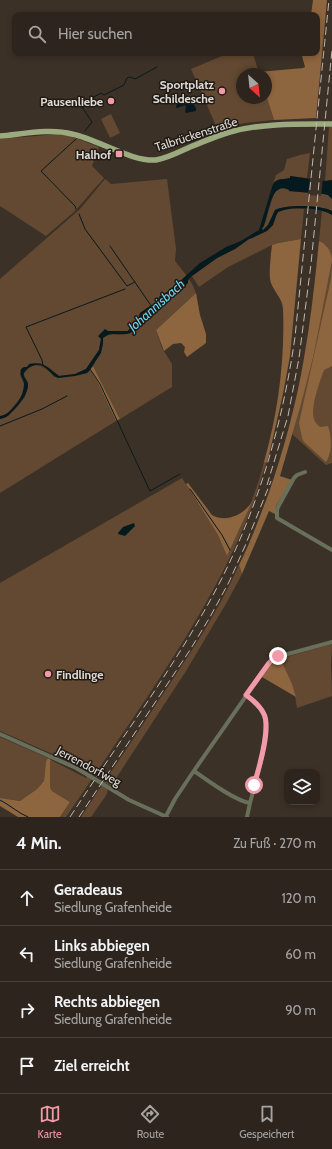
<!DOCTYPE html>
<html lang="de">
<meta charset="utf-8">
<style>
body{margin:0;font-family:Cabin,sans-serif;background:#352d26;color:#f1f3f6}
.controls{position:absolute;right:12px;bottom:12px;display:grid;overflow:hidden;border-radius:8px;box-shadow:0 2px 6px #0003}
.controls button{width:36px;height:36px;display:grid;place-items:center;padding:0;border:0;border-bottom:1px solid #48423b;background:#2d251d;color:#f1f3f6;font:20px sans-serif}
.compass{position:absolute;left:236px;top:68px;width:36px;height:36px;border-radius:50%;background:#2d251d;box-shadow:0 2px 6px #0003;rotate:153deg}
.stop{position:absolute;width:12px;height:12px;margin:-9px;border:3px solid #f39aa8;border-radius:50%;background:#fff}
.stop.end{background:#f39aa8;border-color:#fff;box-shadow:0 1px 4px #0008}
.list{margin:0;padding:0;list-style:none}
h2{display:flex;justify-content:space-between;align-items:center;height:52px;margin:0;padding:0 16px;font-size:17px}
h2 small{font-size:13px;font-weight:400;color:#a7a5a4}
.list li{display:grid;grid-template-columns:26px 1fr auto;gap:12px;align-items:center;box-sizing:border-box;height:56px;padding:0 16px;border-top:1px solid #48423b}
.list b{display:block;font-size:15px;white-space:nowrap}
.list p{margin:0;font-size:13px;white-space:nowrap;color:#a7a5a4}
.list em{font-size:13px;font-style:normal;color:#a7a5a4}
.icon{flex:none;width:22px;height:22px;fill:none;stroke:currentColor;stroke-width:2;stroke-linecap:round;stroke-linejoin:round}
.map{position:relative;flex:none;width:332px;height:817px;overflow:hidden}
.search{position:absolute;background:#2d251d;box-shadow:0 2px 6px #0003;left:12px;right:12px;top:12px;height:44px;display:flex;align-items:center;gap:10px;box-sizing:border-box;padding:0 14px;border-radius:8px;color:#a7a5a4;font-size:15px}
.sheet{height:276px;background:#2d251d}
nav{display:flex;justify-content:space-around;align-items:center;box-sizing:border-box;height:56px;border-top:1px solid #48423b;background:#2d251d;font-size:11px;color:#a7a5a4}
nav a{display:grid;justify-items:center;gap:2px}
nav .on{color:#f39aa8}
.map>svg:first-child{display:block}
.green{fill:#634931}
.forest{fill:#8d653f}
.water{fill:#051a1f}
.pier{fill:#3c3127}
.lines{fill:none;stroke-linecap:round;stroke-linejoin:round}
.stream{stroke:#051a1f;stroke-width:1}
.minor{stroke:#686f5a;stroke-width:4}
.major{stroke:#9cab7f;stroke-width:5.5}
.rail{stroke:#c1b9b2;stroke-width:1;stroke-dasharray:8 4;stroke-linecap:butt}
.route{stroke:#f39aa8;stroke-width:5}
.poi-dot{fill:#f39aa8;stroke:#1f1a15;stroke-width:1.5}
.labels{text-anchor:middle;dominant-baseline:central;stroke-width:3;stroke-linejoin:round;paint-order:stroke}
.poi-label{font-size:12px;font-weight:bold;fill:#e1dad4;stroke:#1f1a15;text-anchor:end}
.street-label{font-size:12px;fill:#e1dad4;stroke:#1f1a15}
.water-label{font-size:13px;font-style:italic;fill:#6bd5ef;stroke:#1f1a15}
</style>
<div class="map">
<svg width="332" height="817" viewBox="0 0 332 817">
<rect width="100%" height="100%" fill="#3c3127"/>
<!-- green -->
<path class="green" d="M229 53H253L259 74H242V98H266V95L274 120 245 123 220 129 217 128 191 69Z
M111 114 120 133 110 138 101 119Z
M329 127H332V180L325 181Z
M59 134 68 135 99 147 92 166 104 178 75 211 46 236 0 206V139Z
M310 153 307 178 290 176V178C284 180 277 178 273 184L276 175 284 170 287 159 300 155Z
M105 179 111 184 167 179 176 249 175 261 187 276 169 291 160 296 154 306H150L140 313 137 324 131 327 128 331H108L101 339 99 350 86 369 75 374 59 376 45 366 40 363 26 367 20 374 24 384 22 396 7 414 0 416V279L80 209Z
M282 188 289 189V191L324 194 328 195 332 199V211C321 205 287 204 275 210L268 225 263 230 262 229 264 226 274 193 276 191Z
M291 208 304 209 301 239 278 243 272 245 228 267 199 287 192 276 217 258 235 249 249 239 252 238 262 233 273 225 276 216 278 212Z
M322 211 329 213 332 215V463L326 465 292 434 313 358 327 246 319 241Z
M189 279 193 286 196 293 156 330 162 348 172 364V387L120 419 93 366C98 356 104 349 103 338L110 334C116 334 123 335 129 333 138 331 146 317 151 310H153C163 297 175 289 188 282Z
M35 365C44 366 49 370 54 377L87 373 90 370 98 383 116 421 0 493V419L9 415 25 397 28 384 24 375V373L30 367Z
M264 462 266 463C261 476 258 490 253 504 217 600 151 691 94 776L89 773 94 766 57 756 0 731V583L182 478 218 535 227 555C242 525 256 495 264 462Z
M239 565 242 574 227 602 186 671 111 786 104 782C125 752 145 721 165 691 192 651 219 610 239 565Z
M332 644 331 665 332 696 297 708 294 690 262 677 270 665 276 660Z
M0 737 48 758 46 761 44 781 37 789 20 801 0 798Z
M51 760 86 778 87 776 92 779 66 817H60L70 802 52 791 50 787V762Z
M102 785 108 789 107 794 91 817H81Z"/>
<!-- forest -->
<path class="forest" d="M313 0H327L316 118 274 120 266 95V74H259V72L303 68 305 67 302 56 303 53H317V15H311Z
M301 239 290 356 283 394 269 455 253 503 266 463 264 462C278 413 285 360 283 309 283 298 271 289 270 279 269 270 271 254 272 245L278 243Z
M319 241C328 245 331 251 332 260L313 358 301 404 280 476 292 480 276 506 275 514 269 511 242 574 239 565C250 544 258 521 267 498 283 453 296 405 304 358 311 319 315 280 319 241Z
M332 268V366L324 370C320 381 310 408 314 419 315 423 318 425 320 427L328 426C332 438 332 454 326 462L304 442 302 438 299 423 324 310 331 279Z
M196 293 200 315 206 334V343L187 357 184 352 185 347 181 343 173 344 164 351 156 330Z
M93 366 120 419 116 421 98 383 90 370Z
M188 483 212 515C226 523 243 515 252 502L227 556 218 535 186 484Z
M280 658 292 684 296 697 262 677 273 662Z
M48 758 51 760 50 762V787L52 791 70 802 60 817H18L0 806V798L20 801 37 789 44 781 46 761Z"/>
<!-- water -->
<path class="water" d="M182 99 185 102 187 99H190L196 108V111L186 113 185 112 186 107 185 105 177 108H176L177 102Z
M290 176 325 181 332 180V199L328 195 324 194 289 191V190C269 179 269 220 262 229L263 230 268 225 275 210C287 204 321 205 332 211V215C322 207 289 206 278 212L276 216 273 225 267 231 252 238 249 239 235 249 217 258 192 276 188 280V283L185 286 183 285 180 286C170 293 161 300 154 310H151C146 317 138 330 130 333 120 337 112 330 103 338V343L101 353 89 371 87 373 75 376 58 378C51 375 48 368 41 365 35 364 27 367 24 373 22 377 28 380 28 384 29 394 16 409 9 415 6 418 3 418 0 419V416C11 415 25 395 24 384 24 378 19 377 21 369L24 367H27L29 364C43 361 49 368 59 376L75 374 86 369 99 350 101 339 98 336 105 329 108 331H128L131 327 137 324 140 313 150 306H154L160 296 169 291 200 263 226 247 241 241 259 230 273 184C278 177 284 180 290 178Z
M134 523 135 526 125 536 118 534V533L123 527Z"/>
<!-- pier -->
<path class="pier" d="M310 177 323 178 321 196 308 195Z"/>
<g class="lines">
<!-- stream -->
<path class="stream" d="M85 131 92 122 82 107 81 104 101 93 104 95 124 85 127 78 130 77 135 79 157 67
M76 139 41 171 75 206 76 209
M79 214 85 229 127 286 135 282
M110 246 152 307
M43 365 42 360 26 327 125 289
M90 369 100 384 150 491 180 474
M0 426 42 409 67 396
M190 489 222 535 230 550
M0 800C10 805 18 813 28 817"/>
<!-- minor -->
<path class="minor" d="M305 472 297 475 294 478 278 507 277 510V518L332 550
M0 734 76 768 88 775 129 800 167 817
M194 771C207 780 235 801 250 803 255 784 271 733 264 716 261 707 253 701 246 695
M166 816 175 799 191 775 269 663 277 657 332 642
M247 817 250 803"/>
<!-- major -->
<path class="major" d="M0 136C23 134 51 128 72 134 97 139 132 162 156 160 168 158 179 152 190 147 203 142 216 136 230 132 263 123 298 124 332 124"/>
<!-- rail -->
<path class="rail" d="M267 485 288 416 299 358 311 264 332 50
M70 817C95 779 120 742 146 704 173 663 199 623 221 580 260 503 283 421 295 337L329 0
M79 817 190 650 210 617 229 582 245 546 271 481"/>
</g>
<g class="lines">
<!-- route -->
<path class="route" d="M254 785C259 768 271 729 264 714 260 706 253 700 246 695L269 663 273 659 278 656"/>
</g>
<!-- markers -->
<g class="poi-dot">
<circle cx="222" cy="91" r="4"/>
<circle cx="111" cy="101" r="4"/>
<rect x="115" y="150" width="8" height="8" rx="2"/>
<circle cx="48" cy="674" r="4"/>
</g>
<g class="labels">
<!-- poi labels -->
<g class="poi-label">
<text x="214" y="84">Sportplatz<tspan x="214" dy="14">Schildesche</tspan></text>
<text x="103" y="101">Pausenliebe</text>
<text x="111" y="154">Halhof</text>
<text x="56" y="674" text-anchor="start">Findlinge</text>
</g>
<!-- street labels -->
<g class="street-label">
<text transform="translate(196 134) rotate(-18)">Talbrückenstraße</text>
<text transform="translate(89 766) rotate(28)">Jerrendorfweg</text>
</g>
<!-- water labels -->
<g class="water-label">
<text transform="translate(156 305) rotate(-42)">Johannisbach</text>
</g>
</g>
</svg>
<div class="controls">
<button><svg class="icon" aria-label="layers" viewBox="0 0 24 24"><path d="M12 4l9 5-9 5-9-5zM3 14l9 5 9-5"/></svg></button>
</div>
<svg class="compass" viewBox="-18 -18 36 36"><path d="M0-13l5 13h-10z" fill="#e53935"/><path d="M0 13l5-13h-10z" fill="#a7a5a4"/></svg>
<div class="stop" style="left:254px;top:785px"></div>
<div class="stop end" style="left:278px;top:656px"></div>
<div class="search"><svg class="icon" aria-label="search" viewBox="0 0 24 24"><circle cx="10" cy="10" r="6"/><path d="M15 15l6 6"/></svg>Hier suchen</div>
</div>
<section class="sheet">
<h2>4 Min.<small>Zu Fuß · 270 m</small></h2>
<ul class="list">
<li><svg class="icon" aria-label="ahead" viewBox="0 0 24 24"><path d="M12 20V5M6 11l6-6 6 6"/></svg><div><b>Geradeaus</b><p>Siedlung Grafenheide</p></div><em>120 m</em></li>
<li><svg class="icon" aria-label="left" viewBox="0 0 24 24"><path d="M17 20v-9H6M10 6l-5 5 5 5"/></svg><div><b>Links abbiegen</b><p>Siedlung Grafenheide</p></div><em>60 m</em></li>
<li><svg class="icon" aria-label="right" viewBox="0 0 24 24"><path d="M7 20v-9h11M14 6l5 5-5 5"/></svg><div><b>Rechts abbiegen</b><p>Siedlung Grafenheide</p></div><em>90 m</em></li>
<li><svg class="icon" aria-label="arrive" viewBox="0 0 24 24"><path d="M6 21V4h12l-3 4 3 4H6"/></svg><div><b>Ziel erreicht</b></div></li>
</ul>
</section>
<nav>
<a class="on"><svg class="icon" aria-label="map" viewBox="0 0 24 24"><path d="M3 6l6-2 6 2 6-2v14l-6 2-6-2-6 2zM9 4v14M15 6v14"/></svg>Karte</a>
<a><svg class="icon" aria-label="directions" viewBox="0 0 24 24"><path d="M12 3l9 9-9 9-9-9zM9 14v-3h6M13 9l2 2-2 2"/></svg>Route</a>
<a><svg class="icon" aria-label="saved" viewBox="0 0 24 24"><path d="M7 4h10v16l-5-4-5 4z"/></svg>Gespeichert</a>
</nav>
